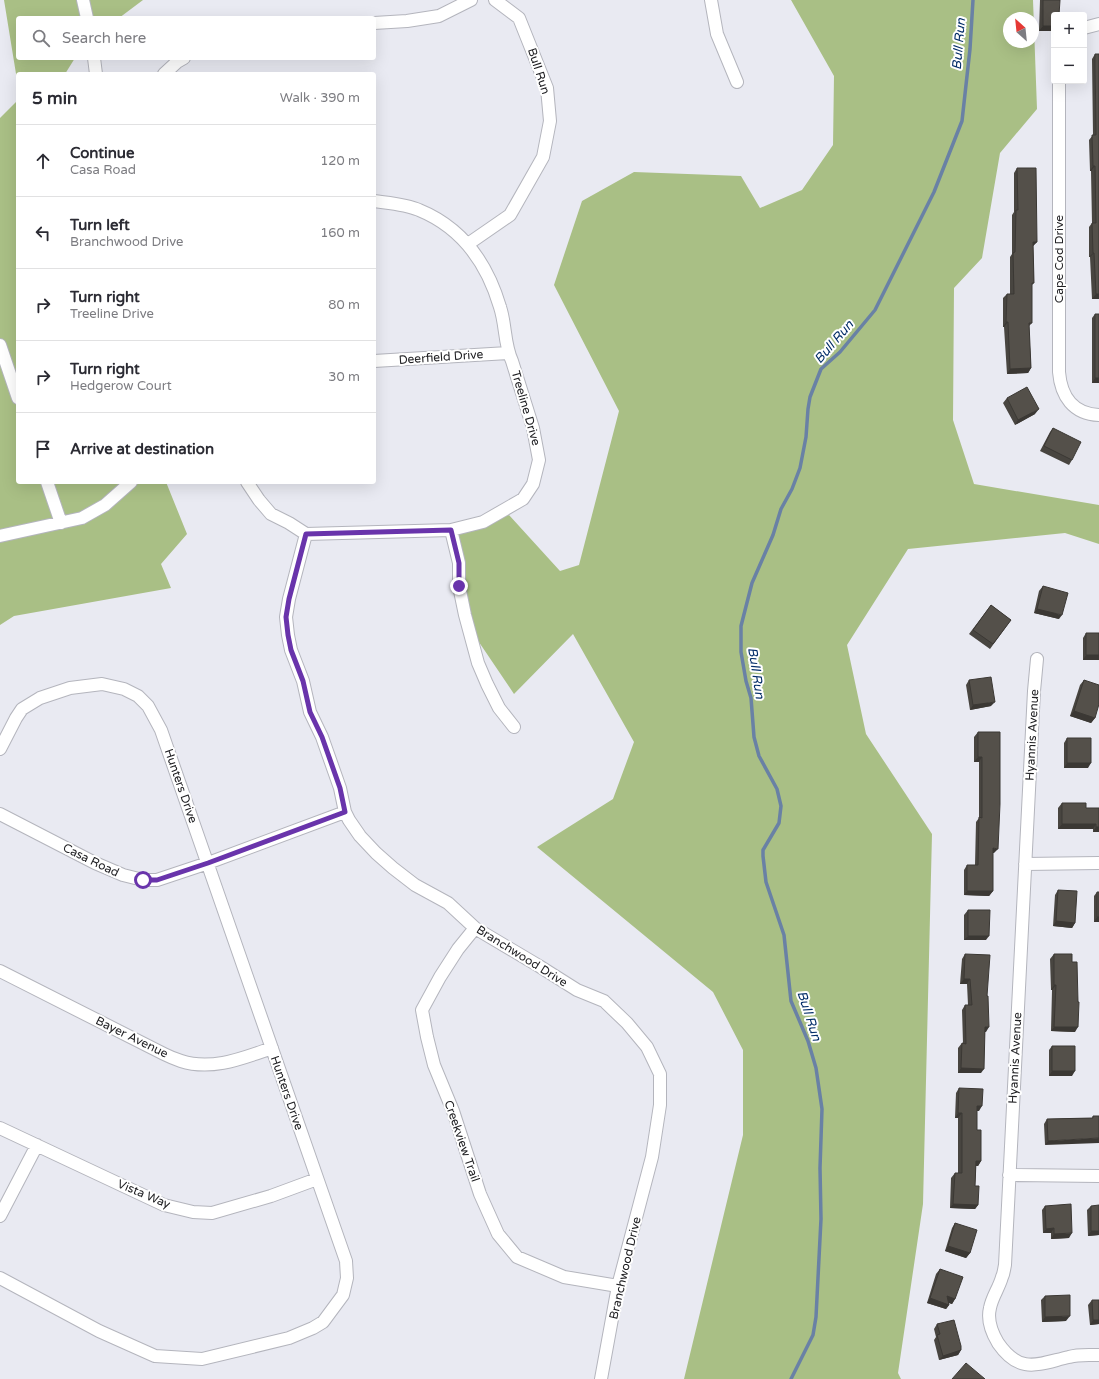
<!DOCTYPE html>
<meta charset="utf-8">
<style>
body{margin:0;font-family:"Varela Round",sans-serif;background:#f2f2f3;color:#2b2b33}
.controls{position:absolute;right:12px;top:12px;display:grid;overflow:hidden;border-radius:4px;box-shadow:0 4px 16px #0002}
.controls button{width:36px;height:36px;display:grid;place-items:center;padding:0;border:0;border-bottom:1px solid #e1e1e2;background:#fff;color:#2b2b33;font:20px sans-serif}
.compass{position:absolute;left:1003px;top:12px;width:36px;height:36px;border-radius:50%;background:#fff;box-shadow:0 4px 16px #0002;rotate:333deg}
.stop{position:absolute;width:12px;height:12px;margin:-9px;border:3px solid #6934ab;border-radius:50%;background:#fff}
.stop.end{background:#6934ab;border-color:#fff;box-shadow:0 1px 4px #0008}
.list{margin:0;padding:0;list-style:none}
h2{display:flex;justify-content:space-between;align-items:center;height:52px;margin:0;padding:0 16px;font-size:17px}
h2 small{font-size:13px;font-weight:400;color:#7c7c81}
.list li{display:grid;grid-template-columns:26px 1fr auto;gap:12px;align-items:center;box-sizing:border-box;height:72px;padding:0 16px;border-top:1px solid #e1e1e2}
.list b{display:block;font-size:15px;white-space:nowrap}
.list p{margin:0;font-size:13px;white-space:nowrap;color:#7c7c81}
.list em{font-size:13px;font-style:normal;color:#7c7c81}
.icon{flex:none;width:22px;height:22px;fill:none;stroke:currentColor;stroke-width:2;stroke-linecap:round;stroke-linejoin:round}
.map{position:relative;flex:none;width:1099px;height:1379px;overflow:hidden}
.search{position:absolute;background:#fff;box-shadow:0 4px 16px #0002;left:16px;top:16px;width:360px;height:44px;display:flex;align-items:center;gap:10px;box-sizing:border-box;padding:0 14px;border-radius:4px;color:#7c7c81;font-size:15px}
.panel{position:absolute;background:#fff;box-shadow:0 4px 16px #0002;left:16px;top:72px;width:360px;height:412px;border-radius:4px}
.map>svg:first-child{display:block}
.forest{fill:#a9bf85;fill-rule:evenodd}
.lines{fill:none;stroke-linecap:round;stroke-linejoin:round}
.stream{stroke:#6981a5;stroke-width:3.5}
.street-casing{stroke:#b4b5bd;stroke-width:14}
.street{stroke:#fff;stroke-width:12}
.wall{fill:#484540}
.shaded-wall{fill:#3b3834}
.building{fill:#54504a;stroke:#3b3834}
.route{stroke:#6934ab;stroke-width:5}
.labels{text-anchor:middle;dominant-baseline:central;stroke-width:4;stroke-linejoin:round;paint-order:stroke}
.street-label{font-size:12px;fill:#212124;stroke:#fff}
.water-label{font-size:13px;font-style:italic;fill:#032d68;stroke:#fff}
</style>
<div class="map">
<svg width="1099" height="1379" viewBox="0 0 1099 1379">
<rect width="100%" height="100%" fill="#e9eaf2"/>
<!-- forest -->
<path class="forest" d="M4 0H143L119 18H18V58H75L65 74H18V86Z
M791 0H1033L1037 109 1000 153 982 258 954 288 953 420 974 484 1099 505V544L1065 533 908 549 847 645 866 734 932 834 923 1204 898 1373 901 1379H684L743 1135V1050L713 992 537 847 613 799 634 742 573 634 514 694 462 617 454 534 509 515 560 571 579 565 619 411 554 285 582 201 634 172 741 176 760 208 802 190 833 145 834 76ZM1009 18H1033V42H1009Z
M18 100V482H166L187 534 161 564 171 588 14 616 0 625V118Z"/>
<g class="lines">
<!-- stream -->
<path class="stream" d="M791 1379 813 1335 816 1317 821 1219 820 1168 822 1109 816 1068 808 1041 791 1001 784 935 766 882 763 856V850L779 823 781 806 777 789 759 756 754 737 751 698 746 681 741 652V626L752 583 773 535 781 509 792 489 800 468 806 437 808 409 810 397 821 369 840 352 875 310 934 192 962 121 970 49 973 0"/>
<defs>
<path id="street" d="M83 0 87 18
M711 0 717 34 737 82
M374 23 407 21 439 16 471 0
M1084 28 1099 24
M94 58 96 74
M164 74 177 62 184 58
M1059 81V372C1061 396 1073 414 1099 415
M468 244 510 215 543 157 550 121 547 88 519 18 495 0
M0 345 18 398
M374 361 508 353
M47 482 61 523
M247 482 259 500 271 514 289 523 306 534 451 530 483 522 523 499 533 484 539 460 533 428 512 361C504 344 506 325 500 307 487 263 463 228 419 210 406 204 388 203 374 201
M451 530 459 563V586L465 615 478 663 487 684 499 708 514 727
M306 534 289 599 286 617 288 635 291 650 303 681 310 712 322 737 340 788 345 812 349 820 360 836 376 853 393 868 415 885 448 903 475 928 539 966 577 990 604 1001 627 1023 647 1047 660 1074V1105L652 1157 618 1286 601 1379
M0 536 82 518 105 505 131 482
M1037 659 1034 691 1005 1265C1004 1269 1004 1273 1002 1277 999 1288 992 1297 990 1308 987 1320 992 1333 998 1343 1020 1375 1038 1364 1069 1357 1078 1354 1089 1355 1099 1355
M0 749 16 718 22 709 40 698 70 688 102 684 124 689 138 696 148 706 161 730 346 1261 347 1278 343 1295 323 1322 313 1328 289 1338 202 1359 155 1356 99 1331 0 1278
M0 814 95 863 123 875 143 880H157L208 863 345 812
M1025 864 1099 863
M475 928 458 949 440 977 422 1010 427 1037 434 1065 453 1111 480 1194 498 1234 517 1257 564 1277 618 1286
M0 971 164 1054C170 1057 175 1059 181 1061 212 1071 243 1058 272 1048
M0 1128 164 1205 193 1212 212 1213 271 1196 317 1179
M1009 1175 1099 1176
M0 1216 37 1145"/>
</defs>
<!-- street casing -->
<use href="#street" class="street-casing"/>
<!-- street -->
<use href="#street" class="street"/>
</g>
<!-- wall -->
<path class="wall" d="M1040 0H1060L1054 15V31H1039Z
M1095 54 1099 299H1092L1090 257H1089V227L1092 223 1091 171H1090L1089 140 1093 135 1092 59Z
M1017 168 1037 242 1033 246 1034 283 1032 285V323L1029 326 1031 368 1028 373 1007 374 1004 327H1003V298L1007 294H1010V257L1012 254V215L1014 212V173Z
M1095 314 1099 383H1092V318Z
M1007 398 1035 414 1015 425 1003 403Z
M1053 428 1072 460 1069 465 1040 451 1050 432Z
M1043 586 1059 619 1034 613 1039 591Z
M991 605 1011 620 990 649 969 634Z
M1086 633 1099 660H1083V638Z
M969 680 991 706 970 710 966 685Z
M1084 680 1095 718 1091 723 1070 716 1080 685Z
M978 732H1000L994 853H993V891L989 896 964 895V870L967 865H975L976 822 979 818V762H974V737Z
M1067 738 1088 768H1064V743Z
M1062 803 1086 808H1099V832H1093V829H1058V808Z
M1058 890 1075 923 1072 928 1053 926 1055 895Z
M1097 892H1099V922H1094V896Z
M968 910 986 940H964V915Z
M965 954 987 996 986 1032H985L981 1073H958V1048L962 1043H963L962 1010 965 1005H968L967 984H960L962 959Z
M1054 954 1072 962 1078 1002 1075 1032 1051 1031 1052 990H1051L1050 959Z
M1052 1046 1072 1076H1049V1050Z
M959 1088 979 1111H977V1130L981 1161 978 1166H976L975 1186 978 1205 975 1209 950 1208 951 1178 955 1173H958V1118H955L956 1093Z
M1093 1116H1099L1045 1145 1044 1124 1047 1119 1092 1118Z
M1045 1206 1069 1238 1051 1239V1233H1043L1042 1210Z
M1091 1206 1099 1235 1088 1236 1087 1210Z
M955 1223 970 1253 966 1258 945 1251 952 1228Z
M940 1269 955 1299 952 1304 949 1303V1305L946 1309 927 1303 936 1274Z
M1045 1296 1066 1321 1042 1322 1041 1300Z
M1092 1300H1099V1324L1090 1325 1088 1305Z
M937 1324 961 1350 958 1355 939 1360 934 1340 936 1337 934 1329Z"/>
<!-- shaded-wall -->
<path class="shaded-wall" d="M1043 26H1054V31H1039Z
M1093 166H1095L1091 171H1090Z
M1033 242H1037L1033 246Z
M1093 253H1094L1090 257H1089Z
M1096 294H1099V299H1092Z
M1006 322H1008L1004 327H1003Z
M1031 368 1028 373 1007 374 1010 369Z
M1095 378H1099V383H1092Z
M1039 409 1035 414 1015 425 1018 420Z
M1037 609 1062 615 1059 619 1034 613Z
M1086 655H1099V660H1083Z
M995 702 991 706 970 710 973 705Z
M1074 711 1095 718 1091 723 1070 716Z
M978 757H982L979 762H974Z
M1067 763H1091L1088 768H1064Z
M1062 824H1096L1093 829H1058Z
M1096 827H1099V832H1093Z
M993 848 998 849 994 853H990Z
M967 891H993L989 896 964 895Z
M1097 917H1099V922H1094Z
M1056 921 1075 923 1072 928 1053 926Z
M968 936H989L986 940H964Z
M964 979H970L967 984H960Z
M1054 985H1056L1052 990H1051Z
M985 1027H989L986 1032H982Z
M1054 1027H1078L1075 1032 1051 1031Z
M961 1068 984 1069 981 1073H958Z
M1052 1071H1075L1072 1076H1049Z
M977 1106H982L979 1111H974Z
M958 1113H962L958 1118H955Z
M1099 1138V1143L1045 1145 1048 1141Z
M976 1161H981L978 1166H973Z
M953 1204 978 1205 975 1209 950 1208Z
M1054 1228 1051 1233H1043L1046 1229Z
M1091 1231H1099V1235L1088 1236Z
M1072 1233 1069 1238 1051 1239 1054 1234Z
M948 1246 970 1253 966 1258 945 1251Z
M947 1296 955 1299 952 1304 943 1301Z
M930 1298 949 1305 946 1309 927 1303Z
M1070 1316 1066 1321 1042 1322 1045 1317Z
M1093 1320H1099V1324L1090 1325Z
M961 1350 958 1355 939 1360 943 1356Z"/>
<!-- building -->
<path class="building" d="M1043 0H1060L1059 15H1054V26H1043Z
M1095 54H1099V294H1096L1094 253H1093L1092 223H1096L1095 166H1093L1092 135H1096Z
M1017 168H1036L1037 242H1033L1034 283H1032V323H1029L1031 368 1010 369 1008 322H1006L1007 294H1014L1013 253 1015 252 1016 210H1018Z
M1095 314H1099V378H1095Z
M1027 387 1039 409 1018 420 1007 398Z
M1053 428 1081 442 1072 460 1044 446Z
M1043 586 1068 593 1062 615 1037 609Z
M991 605 1011 620 993 644 973 630Z
M1086 633H1099V655H1086Z
M991 677 995 702 973 705 969 680Z
M1084 680 1099 685V704L1095 718 1074 711Z
M978 732H1000V804L998 849 993 848V891H967V865H978L979 817 982 818V757H978Z
M1067 738H1091V763H1067Z
M1062 803H1086V808H1099V827H1096V824H1062Z
M1058 890 1077 891 1075 923 1056 921Z
M1097 892H1099V917H1097Z
M968 910H990L989 936H968Z
M965 954 990 955 987 996H988L989 1027H985L984 1069 961 1068 962 1043 966 1044 965 1005H972L970 979H964Z
M1054 954H1072V962H1077L1078 1002H1079L1078 1027H1054L1056 985H1054Z
M1052 1046H1075V1071H1052Z
M959 1088 983 1089 982 1106H977V1130H981V1161H976L975 1186H979L978 1205 953 1204 955 1173H962V1113H958Z
M1093 1116H1099V1138L1048 1141 1047 1119 1093 1118Z
M1071 1204 1072 1233 1054 1234V1228L1046 1229 1045 1206Z
M1099 1205V1231H1091V1206Z
M955 1223 977 1230 970 1253 948 1246Z
M940 1269 963 1277 955 1299 947 1296 949 1305 930 1298Z
M1070 1295V1316L1045 1317V1296Z
M1092 1300H1099V1320H1093Z
M954 1320 961 1346V1350L943 1356 937 1335 940 1334 937 1324Z
M966 1363 985 1379H952Z"/>
<g class="lines">
<!-- route -->
<path class="route" d="M143 880H157L208 863 345 812 340 788 322 737 310 712 303 681 291 650 288 635 286 617 289 599 306 534 451 530 459 563V586"/>
</g>
<g class="labels">
<!-- street labels -->
<g class="street-label">
<text transform="translate(539 71) rotate(72)">Bull Run</text>
<text transform="translate(1059 259) rotate(-90)">Cape Cod Drive</text>
<text transform="translate(441 357) rotate(-4)">Deerfield Drive</text>
<text transform="translate(526 408) rotate(74)">Treeline Drive</text>
<text transform="translate(1032 735) rotate(-87)">Hyannis Avenue</text>
<text transform="translate(181 786) rotate(71)">Hunters Drive</text>
<text transform="translate(91 860) rotate(26)">Casa Road</text>
<text transform="translate(522 956) rotate(32)">Branchwood Drive</text>
<text transform="translate(132 1037) rotate(26)">Bayer Avenue</text>
<text transform="translate(1015 1058) rotate(-87)">Hyannis Avenue</text>
<text transform="translate(287 1093) rotate(71)">Hunters Drive</text>
<text transform="translate(462 1141) rotate(71)">Creekview Trail</text>
<text transform="translate(144 1194) rotate(23)">Vista Way</text>
<text transform="translate(625 1268) rotate(-77)">Branchwood Drive</text>
</g>
<!-- water labels -->
<g class="water-label">
<text transform="translate(959 44) rotate(-85)">Bull Run</text>
<text transform="translate(834 342) rotate(-49)">Bull Run</text>
<text transform="translate(756 673) rotate(81)">Bull Run</text>
<text transform="translate(809 1016) rotate(72)">Bull Run</text>
</g>
</g>
</svg>
<div class="controls">
<button>+</button>
<button>−</button>
</div>
<svg class="compass" viewBox="-18 -18 36 36"><path d="M0-13l5 13h-10z" fill="#e53935"/><path d="M0 13l5-13h-10z" fill="#7c7c81"/></svg>
<div class="stop" style="left:143px;top:880px"></div>
<div class="stop end" style="left:459px;top:586px"></div>
<div class="search"><svg class="icon" aria-label="search" viewBox="0 0 24 24"><circle cx="10" cy="10" r="6"/><path d="M15 15l6 6"/></svg>Search here</div>
<section class="panel">
<h2>5 min<small>Walk · 390 m</small></h2>
<ul class="list">
<li><svg class="icon" aria-label="ahead" viewBox="0 0 24 24"><path d="M12 20V5M6 11l6-6 6 6"/></svg><div><b>Continue</b><p>Casa Road</p></div><em>120 m</em></li>
<li><svg class="icon" aria-label="left" viewBox="0 0 24 24"><path d="M17 20v-9H6M10 6l-5 5 5 5"/></svg><div><b>Turn left</b><p>Branchwood Drive</p></div><em>160 m</em></li>
<li><svg class="icon" aria-label="right" viewBox="0 0 24 24"><path d="M7 20v-9h11M14 6l5 5-5 5"/></svg><div><b>Turn right</b><p>Treeline Drive</p></div><em>80 m</em></li>
<li><svg class="icon" aria-label="right" viewBox="0 0 24 24"><path d="M7 20v-9h11M14 6l5 5-5 5"/></svg><div><b>Turn right</b><p>Hedgerow Court</p></div><em>30 m</em></li>
<li><svg class="icon" aria-label="arrive" viewBox="0 0 24 24"><path d="M6 21V4h12l-3 4 3 4H6"/></svg><div><b>Arrive at destination</b></div></li>
</ul>
</section>
</div>
